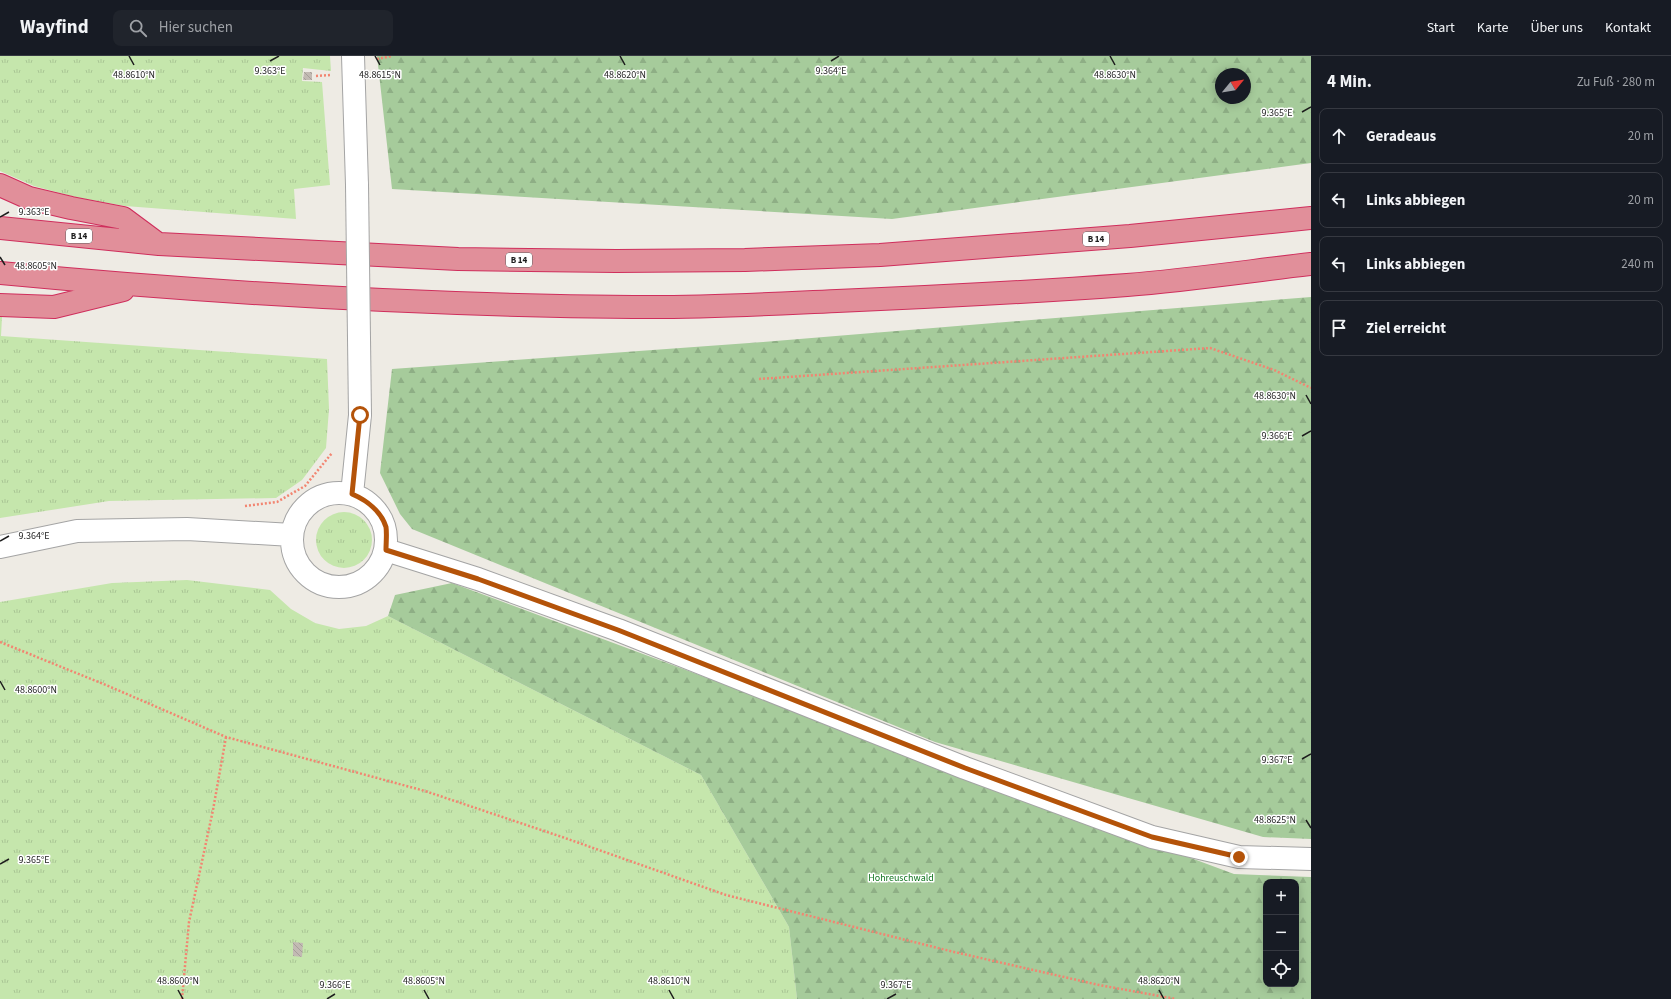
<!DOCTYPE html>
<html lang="de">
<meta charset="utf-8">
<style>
body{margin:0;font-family:"Source Sans 3",sans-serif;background:#20242c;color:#f1f3f6}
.controls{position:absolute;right:12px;bottom:12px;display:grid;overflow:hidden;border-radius:8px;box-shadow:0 2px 10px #0003}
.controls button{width:36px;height:36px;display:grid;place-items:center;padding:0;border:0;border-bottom:1px solid #363941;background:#171b24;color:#f1f3f6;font:20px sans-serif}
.compass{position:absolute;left:1215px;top:12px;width:36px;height:36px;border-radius:50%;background:#171b24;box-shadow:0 2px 10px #0003;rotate:60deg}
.stop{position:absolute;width:12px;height:12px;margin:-9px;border:3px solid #b45309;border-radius:50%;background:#fff}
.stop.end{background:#b45309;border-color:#fff;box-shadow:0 1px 4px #0008}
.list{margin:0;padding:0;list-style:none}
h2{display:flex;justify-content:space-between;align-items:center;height:52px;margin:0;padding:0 16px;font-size:17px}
h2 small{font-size:13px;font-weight:400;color:#9ea1a6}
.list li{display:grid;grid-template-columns:26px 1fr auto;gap:12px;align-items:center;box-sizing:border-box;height:56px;margin:0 8px 8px;padding:0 8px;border:1px solid #363941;border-radius:8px}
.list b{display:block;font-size:15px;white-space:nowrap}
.list em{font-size:13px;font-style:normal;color:#9ea1a6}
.icon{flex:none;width:22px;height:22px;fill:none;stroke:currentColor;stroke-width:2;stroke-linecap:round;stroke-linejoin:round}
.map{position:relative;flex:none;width:1311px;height:943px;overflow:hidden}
header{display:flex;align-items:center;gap:24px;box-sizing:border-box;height:56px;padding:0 20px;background:#171b24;border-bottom:1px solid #363941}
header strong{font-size:19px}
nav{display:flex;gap:22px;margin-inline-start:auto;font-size:14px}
.search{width:280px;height:36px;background:#20242c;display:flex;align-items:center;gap:10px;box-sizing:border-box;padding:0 14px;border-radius:8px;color:#9ea1a6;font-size:15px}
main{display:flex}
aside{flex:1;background:#171b24}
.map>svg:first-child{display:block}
.grass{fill:url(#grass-tufts)}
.forest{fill:url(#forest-firs);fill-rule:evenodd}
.building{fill:url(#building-back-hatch)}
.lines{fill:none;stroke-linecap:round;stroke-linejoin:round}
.minor-casing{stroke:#a4a4a4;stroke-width:24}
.highway-casing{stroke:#cf2e5c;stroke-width:24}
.path{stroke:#f28571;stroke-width:2.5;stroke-dasharray:2 2;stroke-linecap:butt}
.minor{stroke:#fff;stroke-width:22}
.highway{stroke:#e18f9a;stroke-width:22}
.minor-bridge-casing{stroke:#a4a4a4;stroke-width:24;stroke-linecap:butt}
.minor-bridge{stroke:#fff;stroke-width:22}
.route{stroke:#b45309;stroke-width:5}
.ticks{fill:none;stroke:#1d1d1d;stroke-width:1.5}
.labels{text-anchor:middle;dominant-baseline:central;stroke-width:3;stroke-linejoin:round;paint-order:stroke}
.shield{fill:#fff;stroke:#616161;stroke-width:1}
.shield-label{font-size:9px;font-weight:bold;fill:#1d1d1d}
.park-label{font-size:10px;fill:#11751f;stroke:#fff}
.ticks-label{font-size:10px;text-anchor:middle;fill:#1d1d1d;stroke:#fff;stroke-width:3;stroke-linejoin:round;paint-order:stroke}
</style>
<header>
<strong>Wayfind</strong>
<div class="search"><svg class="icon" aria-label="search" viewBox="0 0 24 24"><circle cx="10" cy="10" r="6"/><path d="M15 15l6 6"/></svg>Hier suchen</div>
<nav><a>Start</a><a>Karte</a><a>Über uns</a><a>Kontakt</a></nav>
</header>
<main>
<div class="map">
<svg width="1311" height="943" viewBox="0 0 1311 943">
<defs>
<pattern id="grass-tufts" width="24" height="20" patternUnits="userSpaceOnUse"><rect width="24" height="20" fill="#c5e6ac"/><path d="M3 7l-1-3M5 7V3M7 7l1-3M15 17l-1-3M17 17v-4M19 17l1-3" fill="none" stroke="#a9c594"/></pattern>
<pattern id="forest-firs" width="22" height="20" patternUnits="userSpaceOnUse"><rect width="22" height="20" fill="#a6cb9b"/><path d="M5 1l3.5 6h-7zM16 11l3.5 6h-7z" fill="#8eae85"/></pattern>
<pattern id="building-back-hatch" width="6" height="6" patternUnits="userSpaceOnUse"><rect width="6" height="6" fill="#c2bab3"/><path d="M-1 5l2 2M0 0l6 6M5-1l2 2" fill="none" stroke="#a69f9a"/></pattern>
</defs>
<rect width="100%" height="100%" fill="#eeebe4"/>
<!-- grass -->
<path class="grass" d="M0 0H330L331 15 303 12 302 25 322 26 330 129 294 133 296 163 125 150 75 141 34 130 0 115Z
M0 261H2L1 280 327 303 329 353 326 392 302 424 276 442 109 445 0 462Z
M316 484a28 28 0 1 1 56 0a28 28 0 1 1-56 0Z
M187 524 270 534 291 553 315 567 339 573 366 570 388 560 701 719 789 871 797 943H0V546L112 527Z"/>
<!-- forest -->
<path class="forest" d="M377 0H1311V107L892 163 392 133ZM1221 18H1245V42H1221Z
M1311 241V783L1263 781 935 686 412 473 400 458 380 417 392 313 763 286Z
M452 527 1234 818 1311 821V943H797L789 871 701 719 388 560 395 539ZM1266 826H1296V928H1266Z"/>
<!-- building -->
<path class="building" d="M304 16H312V24H303Z
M293 886 303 887 302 901 293 900Z"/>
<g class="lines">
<defs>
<path id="minor" d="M353 0 357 129
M292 484a47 47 0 1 1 94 0a47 47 0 1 1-94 0Z
M352 438 360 359
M0 491 77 475 187 473 292 479
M386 494 478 523 618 574 965 712 1152 781 1239 801 1311 803"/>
<path id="highway" d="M0 129 29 142 71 152 123 162 158 188
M0 172 159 188 458 203 616 205 745 204 880 199 1130 180 1311 162
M0 217C211 237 421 249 633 251 701 252 769 248 837 245 934 241 1031 236 1127 229 1189 224 1250 215 1311 208
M0 249 54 251 123 234"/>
</defs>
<!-- minor casing -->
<use href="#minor" class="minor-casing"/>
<!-- highway casing -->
<use href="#highway" class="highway-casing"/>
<!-- path -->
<path class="path" d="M377 3 392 0
M316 20 330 19
M759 323 1210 292 1274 314 1311 332
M245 450 277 446 305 430 332 397
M0 586 106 629 226 681 425 735 565 782 726 839 950 895 1099 929 1176 943
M182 943 189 866 213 754 226 681"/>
<!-- minor -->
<use href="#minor" class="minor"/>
<!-- highway -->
<use href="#highway" class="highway"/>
<defs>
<path id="minor-bridge" d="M357 129 360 359"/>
</defs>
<!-- minor-bridge casing -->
<use href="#minor-bridge" class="minor-bridge-casing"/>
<!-- minor-bridge -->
<use href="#minor-bridge" class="minor-bridge"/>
</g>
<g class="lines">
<!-- route -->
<path class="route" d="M360 359 352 438C366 444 381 455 386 471 387 478 386 487 386 494L478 523 618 574 965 712 1152 781 1239 801"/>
</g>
<!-- ticks -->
<path class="ticks" d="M129 0 134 9M375 0 380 9M620 0 625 9M1110 0 1115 9M270 5 279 0M831 5 839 0M1302 56 1311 51M0 161 9 156M0 201 5 209M1306 339 1311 348M1302 380 1311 375M0 485 9 480M0 625 5 634M1302 703 1311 698M1306 764 1311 772M0 808 9 803M178 934 183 943M424 934 429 943M669 934 674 943M1159 934 1164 943M327 943 335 938M887 943 896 938"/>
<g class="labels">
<!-- shield labels -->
<g class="shield">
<rect x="66" y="173" width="26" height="14" rx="3"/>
<rect x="1083" y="176" width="26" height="14" rx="3"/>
<rect x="506" y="197" width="26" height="14" rx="3"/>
</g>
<g class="shield-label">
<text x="79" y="180">B 14</text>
<text x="1096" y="183">B 14</text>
<text x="519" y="204">B 14</text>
</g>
<!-- park labels -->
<g class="park-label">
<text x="901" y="822">Hohreuschwald</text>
</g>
</g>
<g class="ticks-label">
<text x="831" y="18">9.364°E</text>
<text x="270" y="18">9.363°E</text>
<text x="134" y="22">48.8610°N</text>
<text x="380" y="22">48.8615°N</text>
<text x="625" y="22">48.8620°N</text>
<text x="1115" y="22">48.8630°N</text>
<text x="1277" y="60">9.365°E</text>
<text x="34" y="159">9.363°E</text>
<text x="36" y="213">48.8605°N</text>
<text x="1275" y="343">48.8630°N</text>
<text x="1277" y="383">9.366°E</text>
<text x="34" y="483">9.364°E</text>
<text x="36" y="637">48.8600°N</text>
<text x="1277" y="707">9.367°E</text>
<text x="1275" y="767">48.8625°N</text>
<text x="34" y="807">9.365°E</text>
<text x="178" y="928">48.8600°N</text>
<text x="424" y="928">48.8605°N</text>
<text x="669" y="928">48.8610°N</text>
<text x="1159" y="928">48.8620°N</text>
<text x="335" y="932">9.366°E</text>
<text x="896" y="932">9.367°E</text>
</g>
</svg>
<div class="controls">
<button>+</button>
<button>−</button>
<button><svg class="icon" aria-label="locate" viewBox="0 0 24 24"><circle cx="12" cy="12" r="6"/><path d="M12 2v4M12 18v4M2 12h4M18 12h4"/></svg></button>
</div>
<svg class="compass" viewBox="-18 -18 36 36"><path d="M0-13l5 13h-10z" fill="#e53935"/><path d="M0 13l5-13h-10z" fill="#9ea1a6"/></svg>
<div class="stop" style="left:360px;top:359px"></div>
<div class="stop end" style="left:1239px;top:801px"></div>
</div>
<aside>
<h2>4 Min.<small>Zu Fuß · 280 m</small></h2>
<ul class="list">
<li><svg class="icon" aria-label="ahead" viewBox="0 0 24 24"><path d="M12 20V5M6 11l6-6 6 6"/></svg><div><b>Geradeaus</b></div><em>20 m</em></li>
<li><svg class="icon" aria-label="left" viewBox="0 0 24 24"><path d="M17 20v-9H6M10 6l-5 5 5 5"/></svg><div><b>Links abbiegen</b></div><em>20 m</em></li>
<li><svg class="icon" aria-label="left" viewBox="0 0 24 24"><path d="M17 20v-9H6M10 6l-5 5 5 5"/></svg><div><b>Links abbiegen</b></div><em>240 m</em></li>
<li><svg class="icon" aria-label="arrive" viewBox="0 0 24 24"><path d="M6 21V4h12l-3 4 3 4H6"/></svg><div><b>Ziel erreicht</b></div></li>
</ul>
</aside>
</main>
